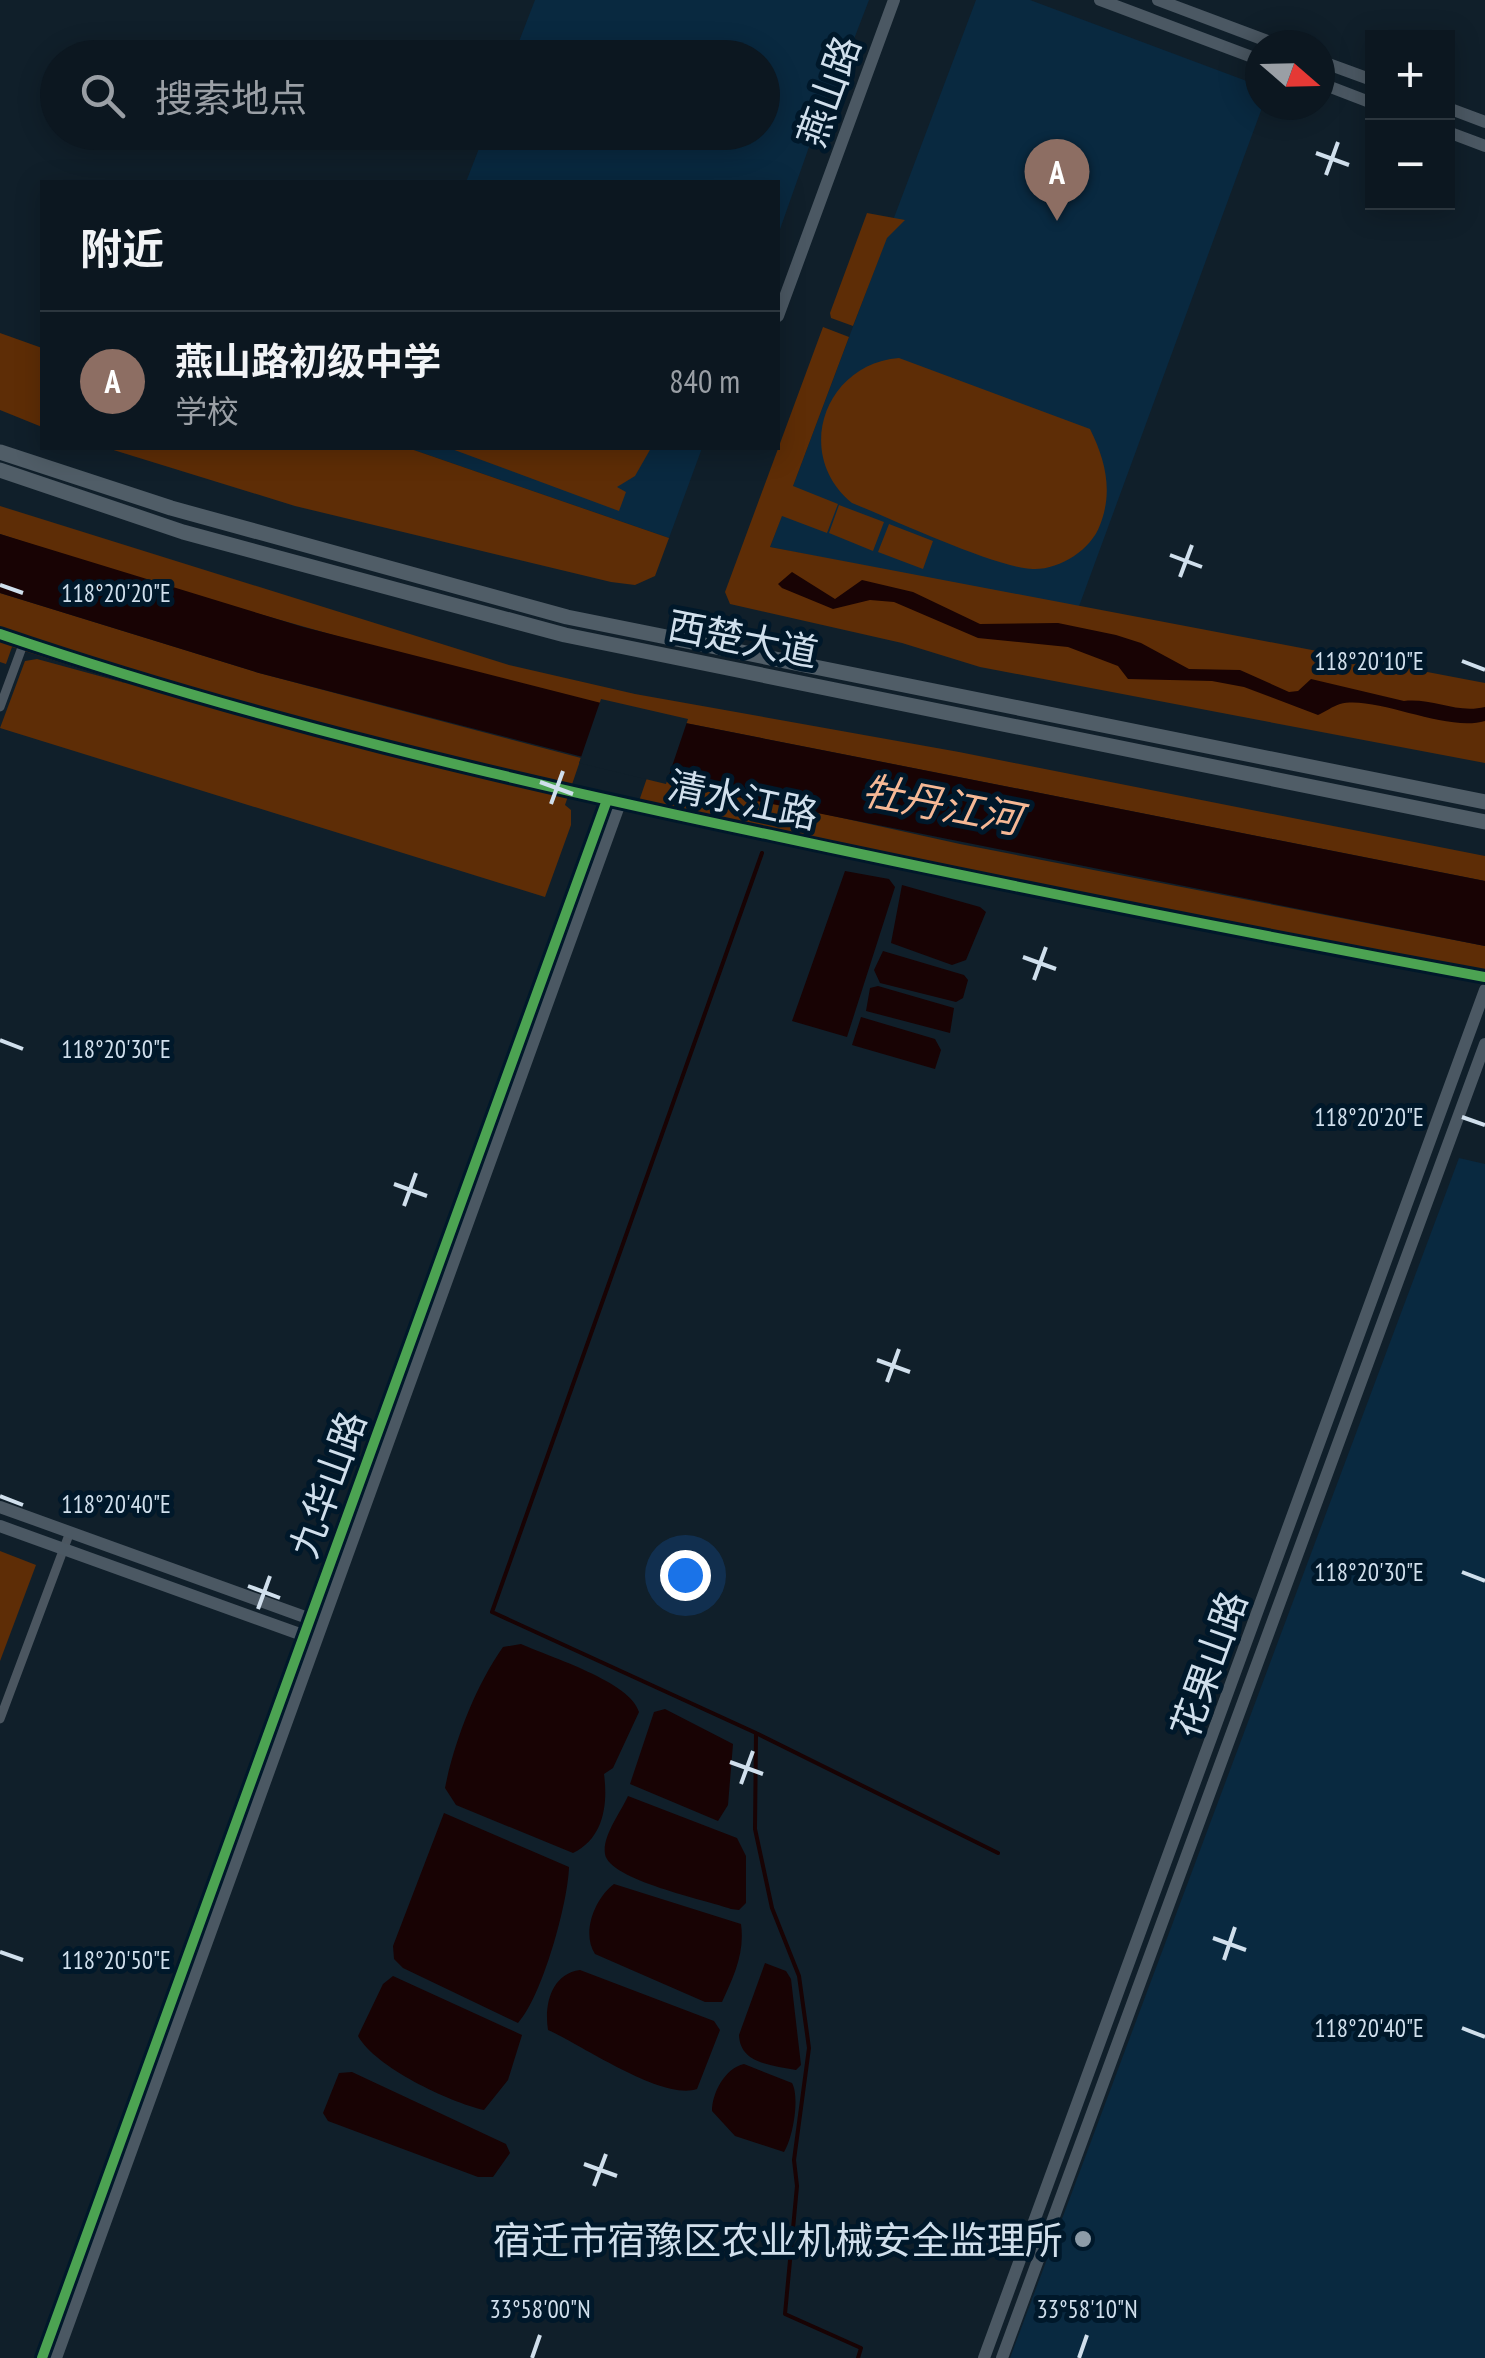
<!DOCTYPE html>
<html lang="zh">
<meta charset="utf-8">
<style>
body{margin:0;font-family:"PT Sans Narrow","Noto Sans SC",sans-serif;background:#1a242d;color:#f1f3f6}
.controls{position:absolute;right:30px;top:30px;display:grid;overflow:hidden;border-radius:0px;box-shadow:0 5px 25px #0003}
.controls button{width:90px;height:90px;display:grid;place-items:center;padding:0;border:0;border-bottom:2px solid #2c363e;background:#0c1720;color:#f1f3f6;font:50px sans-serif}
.compass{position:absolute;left:1245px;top:30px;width:90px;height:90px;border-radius:50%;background:#0c1720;box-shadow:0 5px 25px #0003;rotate:110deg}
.you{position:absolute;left:685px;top:1575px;width:35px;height:35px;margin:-25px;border:8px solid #fff;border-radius:50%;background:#1a73e8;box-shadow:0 0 0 15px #1a73e833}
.badge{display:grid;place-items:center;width:65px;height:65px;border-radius:50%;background:#8d9ca8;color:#fff;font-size:32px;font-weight:700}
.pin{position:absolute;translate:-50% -82px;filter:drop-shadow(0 2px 5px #0008)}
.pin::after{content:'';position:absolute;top:52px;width:35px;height:30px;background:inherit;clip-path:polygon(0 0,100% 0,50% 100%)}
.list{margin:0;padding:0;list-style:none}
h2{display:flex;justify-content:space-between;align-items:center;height:130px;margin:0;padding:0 40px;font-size:42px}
h2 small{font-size:32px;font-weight:400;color:#9a9fa5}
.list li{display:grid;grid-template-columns:65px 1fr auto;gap:30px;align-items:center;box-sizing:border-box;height:140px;padding:0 40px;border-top:2px solid #2c363e}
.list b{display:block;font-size:38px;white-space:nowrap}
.list p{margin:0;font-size:32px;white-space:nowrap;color:#9a9fa5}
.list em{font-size:32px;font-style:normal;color:#9a9fa5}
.icon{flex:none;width:55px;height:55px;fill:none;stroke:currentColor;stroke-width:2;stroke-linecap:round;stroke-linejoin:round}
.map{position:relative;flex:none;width:1485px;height:2358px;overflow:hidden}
.search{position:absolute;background:#0c1720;box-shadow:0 5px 25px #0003;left:40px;top:40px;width:740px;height:110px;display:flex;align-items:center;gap:25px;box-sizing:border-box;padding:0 35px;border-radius:55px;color:#9a9fa5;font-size:38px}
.panel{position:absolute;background:#0c1720;box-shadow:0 5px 25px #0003;left:40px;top:180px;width:740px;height:270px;border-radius:0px}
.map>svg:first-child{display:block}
.built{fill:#092940}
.green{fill:#5e2d06}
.water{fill:#180304}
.pier{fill:#101f2a}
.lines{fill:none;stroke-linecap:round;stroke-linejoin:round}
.stream{stroke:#180304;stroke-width:4}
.street{stroke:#4b5660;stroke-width:9}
.secondary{stroke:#4b5863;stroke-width:12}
.highway{stroke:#505d67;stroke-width:15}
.cycleway-casing{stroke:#00182a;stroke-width:16}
.cycleway{stroke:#4ca352;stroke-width:10}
.ticks{fill:none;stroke:#d0dfec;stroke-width:4}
.poi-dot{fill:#8d9ca8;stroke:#00182a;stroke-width:4}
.labels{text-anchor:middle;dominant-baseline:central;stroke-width:10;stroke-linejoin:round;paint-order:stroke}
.street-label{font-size:38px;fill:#d0dfec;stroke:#00182a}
.poi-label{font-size:38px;fill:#d0dfec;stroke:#00182a;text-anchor:end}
.water-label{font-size:40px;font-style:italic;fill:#f5b895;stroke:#00182a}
.ticks-label{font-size:25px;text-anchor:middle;fill:#d0dfec;stroke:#00182a;stroke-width:10;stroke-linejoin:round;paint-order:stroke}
</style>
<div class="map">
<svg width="1485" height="2358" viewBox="0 0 1485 2358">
<rect width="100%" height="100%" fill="#101f2a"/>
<!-- built -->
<path class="built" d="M535 0H869L834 91 829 90 778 235V182H466L485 133 762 132V58L513 57Z
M976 0H1030L1260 86 1263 105 1078 609 770 547Z
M408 448H702L669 538Z
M1459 1158 1485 1164V2358H1010Z"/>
<!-- green -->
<path class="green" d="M867 213 905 220 887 238 853 326 831 318 830 313Z
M823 327 849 337 793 486 838 504 827 533 782 516 770 547 1485 683V763L980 667 902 643 730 604 725 592Z
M0 333 42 348V427L0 410Z
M899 358 1090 429C1106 461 1113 492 1100 525 1091 550 1059 570 1033 569 996 568 892 519 852 503 793 455 824 364 899 358Z
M107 448H408L669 538 655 576 635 585 611 582 295 506Z
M449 448H651L635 476 617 487 626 492 619 511Z
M839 505 884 522 873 551 829 533Z
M0 506 509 665 635 694 959 752 1485 856V881L660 718 439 665 153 584 0 534Z
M889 524 933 541 923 569 878 552Z
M0 593 259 673 581 758 565 805 571 810V825L545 897 0 728 25 661 37 659 125 683 12 647 6 664 0 662Z
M648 775 960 844 1485 946V972L1073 894 638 804Z
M0 1551 36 1565 0 1661Z"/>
<!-- water -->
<path class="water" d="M0 534 303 627 660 718 1485 881V946L737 797 259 673 0 593Z
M792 572 835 599 862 580 913 592 980 624 1058 623 1116 635 1141 643 1189 669 1240 670 1289 692 1298 691 1311 679 1404 701C1433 698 1457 714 1485 707V721C1446 733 1376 695 1340 704 1333 706 1325 712 1318 715L1244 687 1212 681 1128 679 1118 666 1068 647 978 638 894 602 870 600 833 609 782 588 778 584Z
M845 871 889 879 895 887 847 1037 792 1021Z
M902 885 980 907 986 912 966 960 952 965 891 943Z
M883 951 964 975 968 980 963 998 956 1002 880 983 874 970Z
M878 986 954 1008 950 1033 866 1011 870 988Z
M861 1017 935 1039 941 1050 935 1069 852 1045Z
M521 1644C550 1657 631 1682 639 1712L613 1768 604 1774C608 1804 604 1838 573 1853L456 1805 445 1788C454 1742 476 1685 503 1647Z
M665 1709 733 1744 728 1805 718 1821 630 1784 654 1712Z
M628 1796 737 1838 746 1856V1903L739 1910 731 1909C706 1900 609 1880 605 1854 602 1836 621 1812 628 1796Z
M444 1813 569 1867C568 1903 542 1997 518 2023L403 1968 394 1959 393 1946Z
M614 1884 741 1924C745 1953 734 1976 722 2002H705L595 1954C581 1933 595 1898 614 1884Z
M765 1963 786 1971 791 1979 801 2065 796 2070C772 2065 740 2064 739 2035Z
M580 1970 714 2021 720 2030 697 2089C662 2101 582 2045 548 2030 544 2005 551 1974 580 1970Z
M393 1976 522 2035 508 2080 484 2110C449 2102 375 2067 358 2036L383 1984Z
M744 2064 792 2083C800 2097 793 2138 784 2152L735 2136 712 2111C712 2093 725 2068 744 2064Z
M352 2072 506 2144 510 2153 493 2177H478L328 2121 323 2113 339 2073Z"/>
<!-- pier -->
<path class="pier" d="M601 699 688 719 666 784 579 763Z"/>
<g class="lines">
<!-- stream -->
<path class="stream" d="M762 853 492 1612 756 1733 998 1853
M756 1733 755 1829 772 1908 799 1976 809 2048 794 2160 797 2186 785 2314 861 2348 858 2358"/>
<!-- street -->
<path class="street" d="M0 707 24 642
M0 1719 70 1532"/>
<!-- secondary -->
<path class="secondary" d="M1100 0 1260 60
M1158 0 1278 45
M1320 61 1372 80
M1320 83 1372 103
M1448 108 1485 122
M1448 132 1485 146
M778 316 894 0
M0 634C252 720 510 780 771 835 1008 886 1246 933 1485 977
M0 1507 316 1621
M0 1526 308 1637
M42 2358 607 800
M56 2358 620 803
M984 2358 1485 990
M1002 2358 1485 1044"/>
<!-- highway -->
<path class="highway" d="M0 452 171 508 567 617 1485 802
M0 470 183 532 565 635 1485 822"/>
<defs>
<path id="cycleway" d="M0 634C252 720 510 780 771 835 1008 886 1246 933 1485 977
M42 2358 607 800"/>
</defs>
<!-- cycleway casing -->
<use href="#cycleway" class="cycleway-casing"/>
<!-- cycleway -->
<use href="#cycleway" class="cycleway"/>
</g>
<!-- ticks -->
<path class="ticks" d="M1316 153 1349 165M1326 175 1338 142M1170 555 1202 567M1180 577 1192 545M0 585 23 593M1462 661 1485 670M540 782 573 794M551 804 563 771M1023 957 1056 969M1034 980 1046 947M0 1040 23 1049M1462 1117 1485 1125M394 1184 427 1196M404 1206 416 1173M877 1360 910 1372M887 1382 899 1349M0 1496 23 1505M1462 1572 1485 1581M248 1586 280 1598M258 1609 270 1576M730 1762 763 1774M741 1784 753 1751M1213 1938 1246 1950M0 1952 23 1960M1224 1960 1235 1927M1462 2028 1485 2037M584 2164 617 2176M594 2186 606 2154M532 2358 540 2335M1079 2358 1087 2335"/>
<!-- markers -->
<circle class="poi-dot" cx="1083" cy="2239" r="10"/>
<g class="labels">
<!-- street labels -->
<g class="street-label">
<text transform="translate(828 91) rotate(-70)">燕山路</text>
<text transform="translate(743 638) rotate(11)">西楚大道</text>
<text transform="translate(743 799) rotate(12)">清水江路</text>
<text transform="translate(327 1484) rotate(-70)">九华山路</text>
<text transform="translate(1208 1664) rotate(-70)">花果山路</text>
</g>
<!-- poi labels -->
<g class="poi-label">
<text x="1063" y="2239">宿迁市宿豫区农业机械安全监理所</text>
</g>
<!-- water labels -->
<g class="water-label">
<text transform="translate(942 804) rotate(11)">牡丹江河</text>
</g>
</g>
<g class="ticks-label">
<text x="116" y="602">118°20'20"E</text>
<text x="1369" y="670">118°20'10"E</text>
<text x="116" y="1058">118°20'30"E</text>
<text x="1369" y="1126">118°20'20"E</text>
<text x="116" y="1513">118°20'40"E</text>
<text x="1369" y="1581">118°20'30"E</text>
<text x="116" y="1969">118°20'50"E</text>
<text x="1369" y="2037">118°20'40"E</text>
<text x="540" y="2318">33°58'00"N</text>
<text x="1087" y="2318">33°58'10"N</text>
</g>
</svg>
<div class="controls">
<button>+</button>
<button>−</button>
</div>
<svg class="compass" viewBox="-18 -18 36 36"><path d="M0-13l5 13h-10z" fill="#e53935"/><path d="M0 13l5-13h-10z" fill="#9a9fa5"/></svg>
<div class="you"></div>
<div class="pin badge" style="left:1057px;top:221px;background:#8d6e63">A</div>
<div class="search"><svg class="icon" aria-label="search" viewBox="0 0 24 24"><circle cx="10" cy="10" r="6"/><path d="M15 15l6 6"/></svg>搜索地点</div>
<section class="panel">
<h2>附近<small></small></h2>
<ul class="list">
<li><span class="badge" style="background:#8d6e63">A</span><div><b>燕山路初级中学</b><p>学校</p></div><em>840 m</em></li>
</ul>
</section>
</div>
